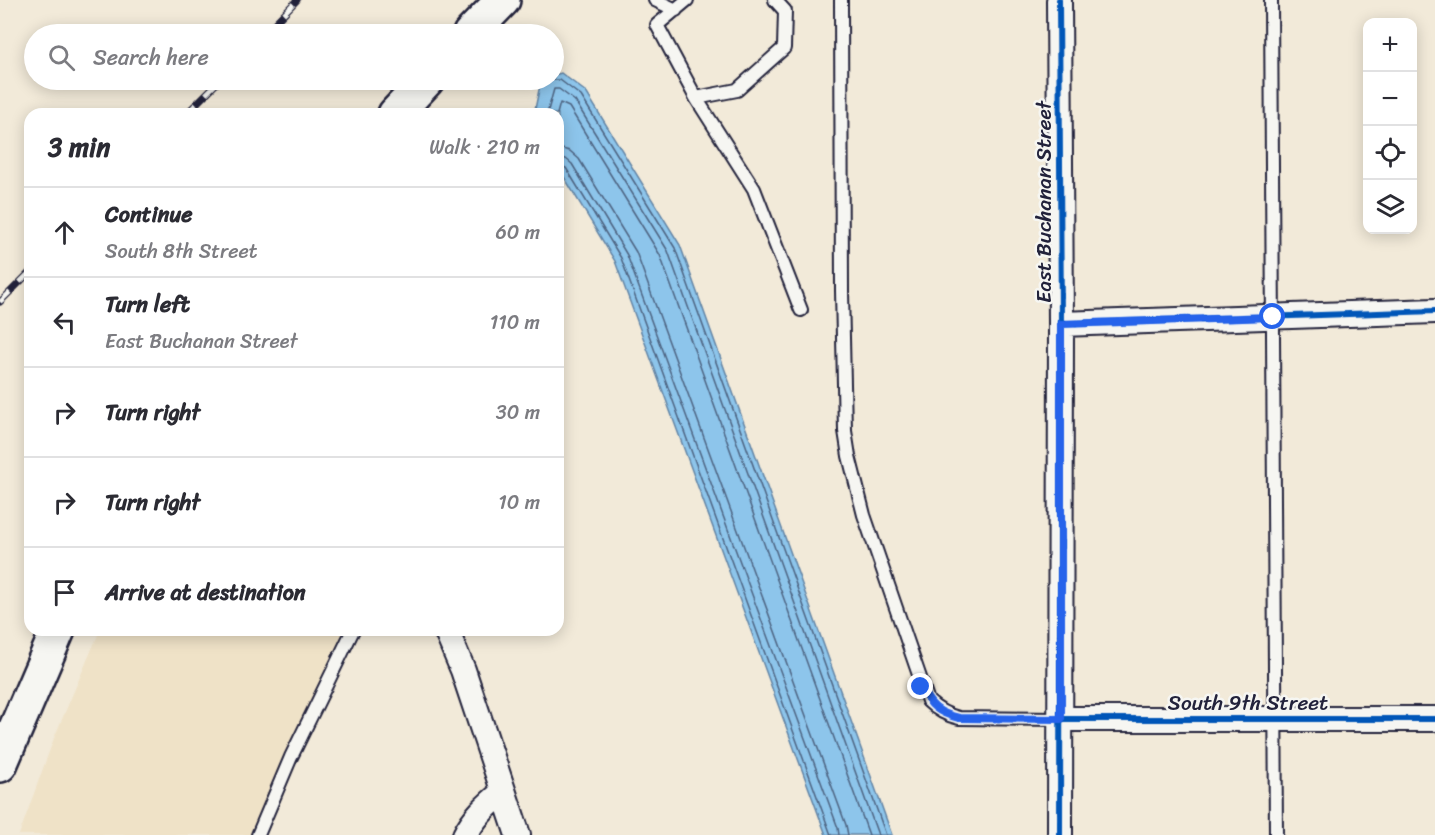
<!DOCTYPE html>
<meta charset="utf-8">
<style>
body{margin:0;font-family:Sriracha,sans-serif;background:#f7f7f7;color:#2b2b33}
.controls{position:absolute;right:18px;top:18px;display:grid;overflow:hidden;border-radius:12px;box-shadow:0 3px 15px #0003}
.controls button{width:54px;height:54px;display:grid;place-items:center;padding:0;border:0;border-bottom:2px solid #e1e1e2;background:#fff;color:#2b2b33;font:30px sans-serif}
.stop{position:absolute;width:18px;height:18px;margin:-14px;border:4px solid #2563eb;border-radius:50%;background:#fff}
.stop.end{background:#2563eb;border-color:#fff;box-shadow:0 2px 6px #0008}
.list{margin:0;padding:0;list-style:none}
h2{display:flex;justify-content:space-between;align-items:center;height:78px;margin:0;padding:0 24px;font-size:26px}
h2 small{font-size:20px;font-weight:400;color:#7c7c81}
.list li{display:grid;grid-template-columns:39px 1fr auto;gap:18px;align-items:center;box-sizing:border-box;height:90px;padding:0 24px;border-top:2px solid #e1e1e2}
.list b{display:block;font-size:22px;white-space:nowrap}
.list p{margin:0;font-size:20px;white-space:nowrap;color:#7c7c81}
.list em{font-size:20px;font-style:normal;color:#7c7c81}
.icon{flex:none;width:33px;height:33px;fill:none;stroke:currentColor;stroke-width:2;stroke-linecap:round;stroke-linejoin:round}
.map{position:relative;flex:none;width:1435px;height:835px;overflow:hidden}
.search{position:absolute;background:#fff;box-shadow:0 3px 15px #0003;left:24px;top:24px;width:540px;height:66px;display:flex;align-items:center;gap:15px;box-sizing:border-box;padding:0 21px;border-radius:33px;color:#7c7c81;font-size:22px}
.panel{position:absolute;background:#fff;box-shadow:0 3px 15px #0003;left:24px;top:108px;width:540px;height:528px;border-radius:18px}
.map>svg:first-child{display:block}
.built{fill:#efe2c7}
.water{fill:#8dc5eb;stroke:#6284a5;stroke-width:1.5}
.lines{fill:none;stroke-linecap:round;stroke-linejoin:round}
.shore{stroke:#4d6381;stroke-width:1.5}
.lane-casing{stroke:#22223b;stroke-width:16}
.street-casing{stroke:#22223b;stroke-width:28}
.secondary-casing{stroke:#22223b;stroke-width:38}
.lane{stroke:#f6f6f2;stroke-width:12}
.street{stroke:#f6f6f2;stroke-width:24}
.secondary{stroke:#f6f6f2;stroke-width:33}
.rail-casing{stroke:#22223b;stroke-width:7}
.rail{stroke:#f6f6f2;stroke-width:4.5;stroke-dasharray:14;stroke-linecap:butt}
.cycleway-casing{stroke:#f6f6f2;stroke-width:10}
.cycleway{stroke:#0057b8;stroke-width:6}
.route{stroke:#2563eb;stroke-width:8}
.labels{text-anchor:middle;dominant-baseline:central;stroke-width:5;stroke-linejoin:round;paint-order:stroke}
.street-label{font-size:21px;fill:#22223b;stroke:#f6f6f2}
</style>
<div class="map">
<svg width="1435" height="835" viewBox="0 0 1435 835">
<rect width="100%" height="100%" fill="#f2ead9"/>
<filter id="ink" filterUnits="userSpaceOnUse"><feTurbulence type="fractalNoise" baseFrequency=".0167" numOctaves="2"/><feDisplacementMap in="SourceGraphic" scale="12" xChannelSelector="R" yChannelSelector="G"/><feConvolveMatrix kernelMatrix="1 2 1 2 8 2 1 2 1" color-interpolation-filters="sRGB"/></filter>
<g filter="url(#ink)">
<!-- built -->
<path class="built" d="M100 630H341L344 632 284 757 251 835H19L54 738Z"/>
<!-- water -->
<path class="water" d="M561 73 586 92 680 245 892 835H826L615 261 558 167V114H534L541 80H554V75Z"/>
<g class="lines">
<!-- shore -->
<path class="shore" d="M551 80H560L581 96 675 248 886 835
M547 114 554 89H559L575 101 668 251 878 835
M557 114 560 103 569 107 660 255 869 835
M558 148 570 151 579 159 636 252 846 825 848 835
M558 157 566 159 572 164 627 255 838 828 839 835
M558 165 566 168 621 258 831 835"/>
<defs>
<path id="lane" d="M655 0 676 10
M687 0 657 25 696 98 737 90 784 48 785 11 775 0
M841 0 842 291 845 431 849 456 864 515 928 701C937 710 946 715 959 718L1061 719
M1271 0 1276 835
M696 98 754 189 801 310
M258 835 291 757 353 630"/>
<path id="street" d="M1059 0 1061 324 1060 835
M1061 324 1435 311
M446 630 463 670 518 835
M1061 719H1435
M465 835C474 817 487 805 503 792"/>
<path id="secondary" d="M470 34 503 0
M395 114 427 80
M0 765 58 630"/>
</defs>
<!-- lane casing -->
<use href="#lane" class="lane-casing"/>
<!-- street casing -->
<use href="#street" class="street-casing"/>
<!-- secondary casing -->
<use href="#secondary" class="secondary-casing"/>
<!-- lane -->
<use href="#lane" class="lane"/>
<!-- street -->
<use href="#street" class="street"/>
<!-- secondary -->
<use href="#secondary" class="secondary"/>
<defs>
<path id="rail" d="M264 34 297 0
M186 114 220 80
M0 302 30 272"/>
</defs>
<!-- rail casing -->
<use href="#rail" class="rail-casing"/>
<!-- rail -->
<use href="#rail" class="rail"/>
<defs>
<path id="cycleway" d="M1059 0 1061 324 1060 835
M1061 324 1435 311
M1061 719H1435"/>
</defs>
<!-- cycleway casing -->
<use href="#cycleway" class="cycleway-casing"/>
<!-- cycleway -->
<use href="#cycleway" class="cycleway"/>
</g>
</g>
<g class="lines" filter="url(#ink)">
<!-- route -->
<path class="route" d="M921 687C930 706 938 713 959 718L1061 719V324L1273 317"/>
</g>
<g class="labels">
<!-- street labels -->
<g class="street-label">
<text transform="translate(1044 202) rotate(-90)">East Buchanan Street</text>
<text x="1248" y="703">South 9th Street</text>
</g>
</g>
</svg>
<div class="controls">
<button>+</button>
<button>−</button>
<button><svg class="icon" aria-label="locate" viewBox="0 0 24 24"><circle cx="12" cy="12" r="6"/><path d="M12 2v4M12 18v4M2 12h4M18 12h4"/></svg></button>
<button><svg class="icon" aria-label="layers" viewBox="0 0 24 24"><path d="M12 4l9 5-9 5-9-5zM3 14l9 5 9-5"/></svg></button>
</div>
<div class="stop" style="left:1273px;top:317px"></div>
<div class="stop end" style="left:921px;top:687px"></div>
<div class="search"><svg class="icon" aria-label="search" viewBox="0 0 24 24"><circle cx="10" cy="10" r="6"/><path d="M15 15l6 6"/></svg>Search here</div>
<section class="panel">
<h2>3 min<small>Walk · 210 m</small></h2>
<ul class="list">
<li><svg class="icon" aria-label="ahead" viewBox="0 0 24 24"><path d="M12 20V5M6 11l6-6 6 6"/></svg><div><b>Continue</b><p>South 8th Street</p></div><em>60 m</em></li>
<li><svg class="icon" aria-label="left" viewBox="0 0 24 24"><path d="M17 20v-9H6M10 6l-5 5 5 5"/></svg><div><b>Turn left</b><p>East Buchanan Street</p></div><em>110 m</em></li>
<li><svg class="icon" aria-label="right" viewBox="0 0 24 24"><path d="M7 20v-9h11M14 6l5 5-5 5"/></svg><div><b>Turn right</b></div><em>30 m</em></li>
<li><svg class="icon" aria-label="right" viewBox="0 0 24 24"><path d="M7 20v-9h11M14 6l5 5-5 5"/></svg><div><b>Turn right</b></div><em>10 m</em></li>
<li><svg class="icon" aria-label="arrive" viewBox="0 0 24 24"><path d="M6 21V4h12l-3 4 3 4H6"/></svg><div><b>Arrive at destination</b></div></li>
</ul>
</section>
</div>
